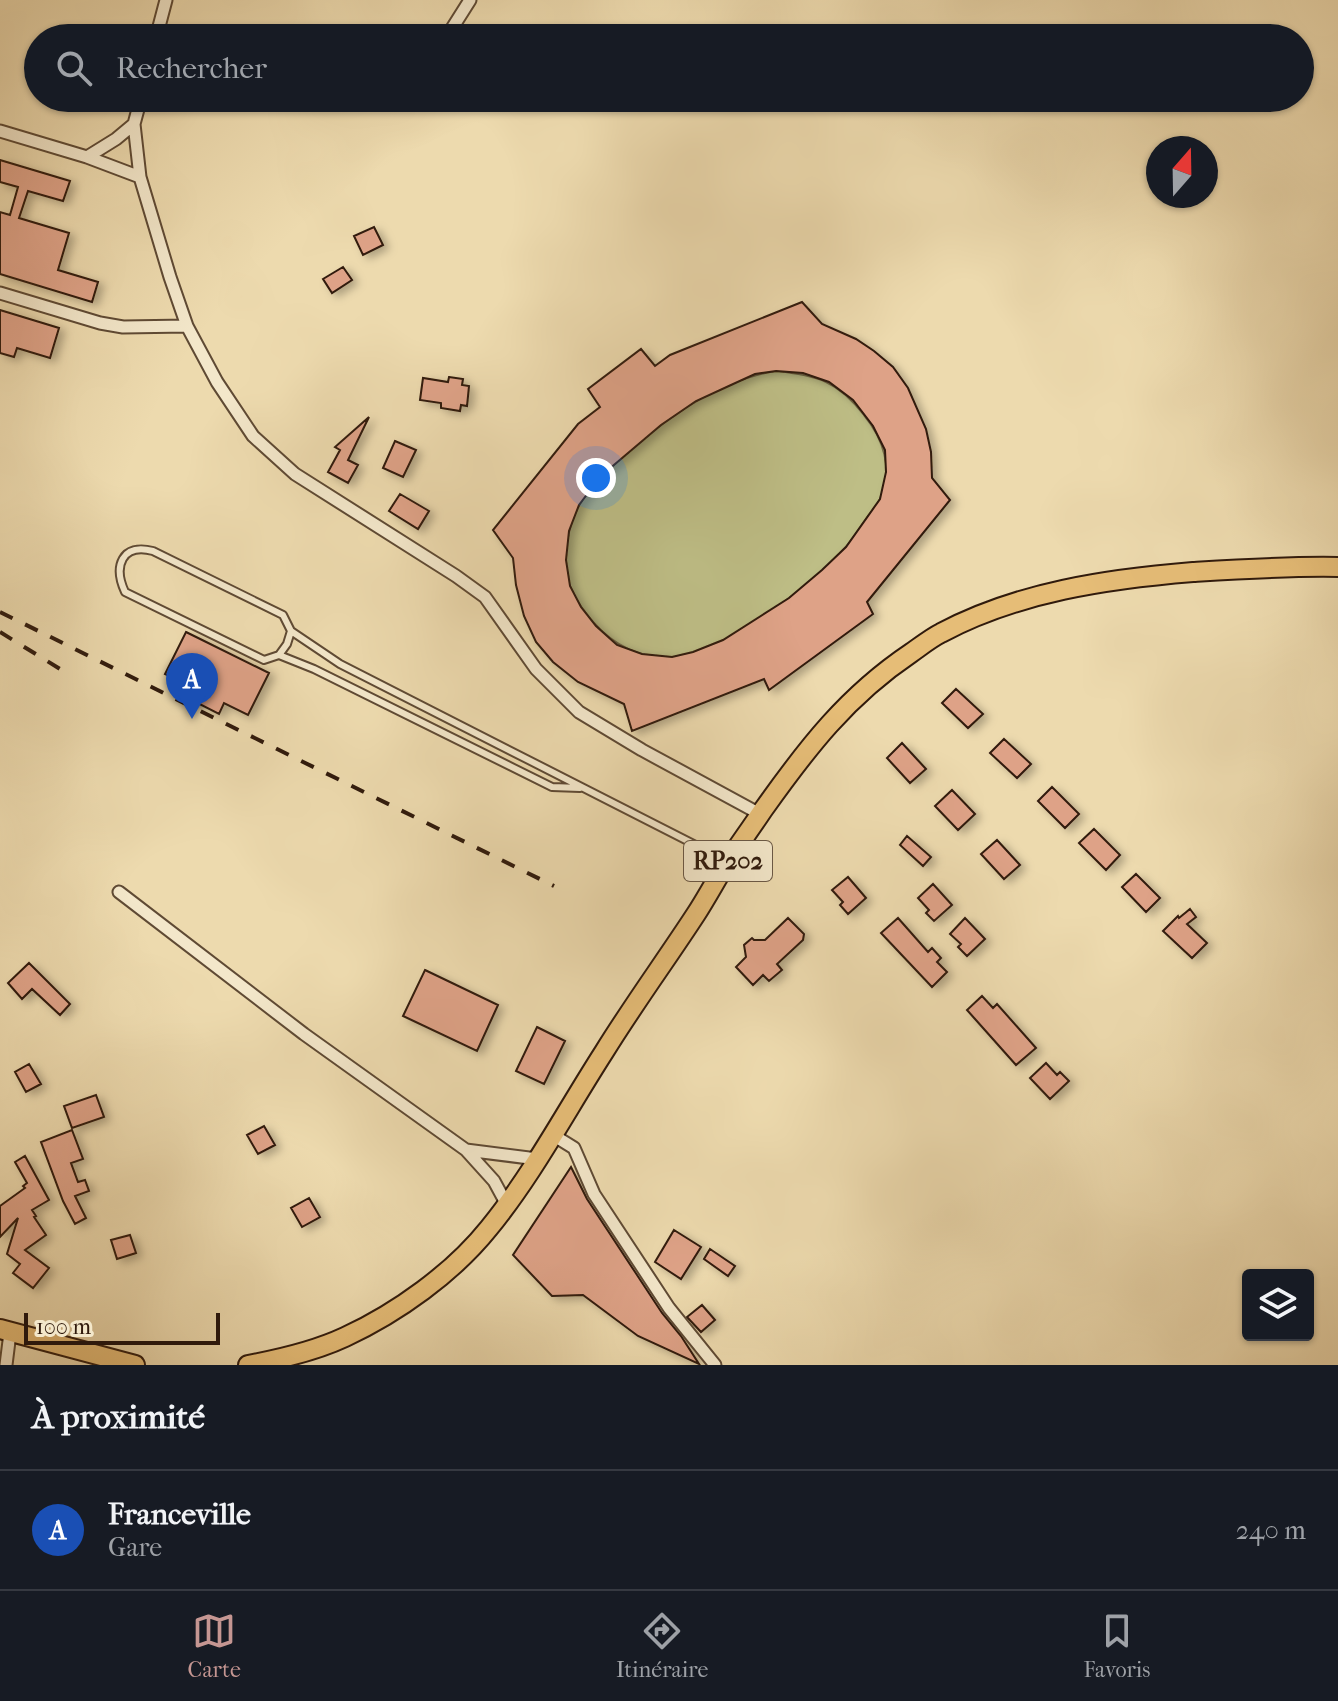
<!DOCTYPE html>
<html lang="fr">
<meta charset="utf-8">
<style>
body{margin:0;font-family:"IM FELL French Canon",serif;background:#20242c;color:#f1f3f6}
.controls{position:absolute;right:24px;bottom:24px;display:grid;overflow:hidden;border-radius:8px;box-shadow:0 2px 6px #0004}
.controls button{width:72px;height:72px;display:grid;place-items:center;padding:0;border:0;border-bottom:2px solid #363941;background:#171b24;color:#f1f3f6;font:40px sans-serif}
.compass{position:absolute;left:1146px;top:136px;width:72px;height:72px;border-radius:50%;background:#171b24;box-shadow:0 2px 6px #0004;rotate:20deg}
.scale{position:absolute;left:24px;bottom:20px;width:196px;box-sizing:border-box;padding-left:8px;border:4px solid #301a0c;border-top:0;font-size:22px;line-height:28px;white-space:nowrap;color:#301a0c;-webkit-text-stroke:6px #f3e7ca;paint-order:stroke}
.you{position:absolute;left:596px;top:478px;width:28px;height:28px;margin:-20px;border:6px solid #fff;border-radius:50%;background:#1a73e8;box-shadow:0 0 0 12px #1a73e833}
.badge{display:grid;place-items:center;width:52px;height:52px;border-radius:50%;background:#c59692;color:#fff;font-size:26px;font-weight:700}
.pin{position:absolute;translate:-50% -66px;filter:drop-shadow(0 2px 4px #0008)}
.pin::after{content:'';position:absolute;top:42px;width:28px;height:24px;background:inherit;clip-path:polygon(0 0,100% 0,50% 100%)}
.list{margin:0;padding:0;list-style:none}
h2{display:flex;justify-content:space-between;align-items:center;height:104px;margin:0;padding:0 32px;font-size:34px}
h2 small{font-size:26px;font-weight:400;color:#9ea1a6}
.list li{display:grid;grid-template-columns:52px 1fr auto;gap:24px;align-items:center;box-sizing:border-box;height:120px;padding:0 32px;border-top:2px solid #363941}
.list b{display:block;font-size:30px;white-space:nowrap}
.list p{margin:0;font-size:26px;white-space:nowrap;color:#9ea1a6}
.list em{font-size:26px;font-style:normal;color:#9ea1a6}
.icon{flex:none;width:44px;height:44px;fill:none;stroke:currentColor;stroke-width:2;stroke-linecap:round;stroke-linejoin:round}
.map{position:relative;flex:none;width:1338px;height:1365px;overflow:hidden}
.search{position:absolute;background:#171b24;box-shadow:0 2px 6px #0004;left:24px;right:24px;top:24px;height:88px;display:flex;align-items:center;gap:20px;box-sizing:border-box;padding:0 28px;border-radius:44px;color:#9ea1a6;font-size:30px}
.sheet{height:224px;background:#171b24}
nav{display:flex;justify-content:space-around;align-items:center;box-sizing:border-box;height:112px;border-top:2px solid #363941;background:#171b24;font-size:22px;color:#9ea1a6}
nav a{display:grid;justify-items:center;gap:4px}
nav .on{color:#c59692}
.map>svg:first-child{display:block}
.green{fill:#bebe86;stroke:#776c49;stroke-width:2}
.building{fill:#dea287;stroke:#301a0c;stroke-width:2;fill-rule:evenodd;filter:url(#shadow)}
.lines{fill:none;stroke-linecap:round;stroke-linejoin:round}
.lane-casing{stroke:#5f4a34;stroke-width:10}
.street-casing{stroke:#5f4a34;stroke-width:15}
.primary-casing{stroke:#301a0c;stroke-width:22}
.lane{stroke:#f3e7ca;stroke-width:6}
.street{stroke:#f3e7ca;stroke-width:11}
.primary{stroke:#e6bd77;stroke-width:18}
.rail{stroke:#301a0c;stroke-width:4;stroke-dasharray:14 14;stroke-linecap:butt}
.labels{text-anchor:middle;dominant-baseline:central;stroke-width:8;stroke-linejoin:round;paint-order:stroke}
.shield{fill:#f3e7ca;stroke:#6a5845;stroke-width:2}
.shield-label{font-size:24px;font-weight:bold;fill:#301a0c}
</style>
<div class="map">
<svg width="1338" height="1365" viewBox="0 0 1338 1365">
<defs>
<filter id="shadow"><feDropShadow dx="5.5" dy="3.5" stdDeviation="4" flood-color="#0004"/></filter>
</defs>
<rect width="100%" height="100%" fill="#eddaae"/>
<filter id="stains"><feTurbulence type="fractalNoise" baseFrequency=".0025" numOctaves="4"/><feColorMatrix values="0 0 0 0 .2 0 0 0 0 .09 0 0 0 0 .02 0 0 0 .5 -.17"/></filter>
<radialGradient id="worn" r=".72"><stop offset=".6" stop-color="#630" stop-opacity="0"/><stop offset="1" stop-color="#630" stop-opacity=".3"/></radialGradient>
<!-- green -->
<path class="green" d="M776 371C817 375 838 381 864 415 883 438 894 469 880 499 877 506 870 513 866 519 859 529 853 539 845 548 810 587 725 652 673 657 641 660 613 645 593 622 584 611 575 600 570 586 561 562 567 526 580 504 590 487 605 473 620 459 664 420 717 380 776 371Z"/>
<!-- building -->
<path class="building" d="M0 160 70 181 63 201 28 191 19 218 69 233 58 270 98 282 92 302 0 274V212L10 215 18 187 0 182Z
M374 227 383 245 363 255 354 236Z
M343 267 352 280 332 293 323 279Z
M802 302 822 324 856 339 874 351 893 367 908 388 926 429 931 452 932 478 950 500 867 602 873 614 769 690 764 679 632 731 624 704 578 682 553 662 536 642 524 616 516 585 513 558 493 530 578 424 600 407 588 389 641 349 655 366 670 355ZM776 371 803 373 829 382 853 400 873 426 885 450 886 472 880 499 846 547 822 570 789 598 723 640 693 652 672 657 642 654 617 645 596 626 581 607 570 586 566 560 569 531 579 505 601 476 661 425 696 401 731 385 755 374Z
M0 310 59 328 50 358 17 348 14 357 0 353Z
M449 377 463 379 462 385 469 386 467 406 461 405 460 411 441 408V403L420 400 423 378 448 382Z
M369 417 348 460 358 465 348 483 328 472 340 450 335 447Z
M395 441 416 450 403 477 383 468Z
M400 494 429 511 418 529 389 511Z
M186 632 269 673 248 715 224 703 219 714 172 690 178 680 165 674Z
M956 689 983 714 968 728 942 703Z
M1004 739 1031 764 1017 778 990 753Z
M902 743 926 769 910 783 887 758Z
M1052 787 1079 814 1065 828 1038 801Z
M952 790 975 814 958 830 935 806Z
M1094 829 1120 855 1106 870 1079 843Z
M907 836 931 857 923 866 900 845Z
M997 840 1020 865 1004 879 981 854Z
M1136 874 1160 898 1146 912 1122 887Z
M848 877 866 898 848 914 840 905 843 902 832 890Z
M933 884 952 905 934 921 926 913 929 910 918 898Z
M1190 909 1196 917 1187 924 1207 943 1192 958 1163 931 1178 916 1179 918Z
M788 918 804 934 803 940 777 964 782 970 769 981 763 975 753 985 736 967 746 957 744 945 752 938 754 940H765Z
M898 918 928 952 932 948 941 958 937 962 947 972 932 987 881 933Z
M965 918 985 939 967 956 958 947 961 944 950 934Z
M29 963 70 1004 60 1015 32 989 22 999 8 983Z
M425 970 498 1005 477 1051 403 1016Z
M982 996 993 1008 997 1004 1036 1048 1016 1065 967 1010Z
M537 1027 565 1041 544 1084 516 1071Z
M1046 1063 1057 1075 1060 1072 1069 1081 1050 1099 1030 1078Z
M29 1064 41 1084 26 1092 15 1072Z
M96 1095 104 1117 72 1128 64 1106Z
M264 1126 275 1145 258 1154 247 1135Z
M72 1130 83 1159 71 1163 78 1182 85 1180 89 1191 75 1196 86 1218 75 1224 63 1201 41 1142Z
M25 1156 49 1200 32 1210 36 1216 34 1217 46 1235 25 1250 49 1268 33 1288 13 1273 20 1264 7 1254 18 1218 0 1237V1206L25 1188 23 1186 27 1183 15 1162Z
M571 1167 587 1199 662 1313 681 1336 699 1364 638 1336 583 1295 552 1296 513 1255Z
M309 1198 320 1217 302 1227 291 1208Z
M674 1230 701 1247 681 1279 655 1262Z
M130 1235 136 1253 117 1259 111 1240Z
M710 1249 735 1266 728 1276 704 1259Z
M702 1305 715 1320 701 1332 687 1317Z"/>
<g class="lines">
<defs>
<path id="lane" d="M279 655 287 644 291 631
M580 788 552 787 314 669 279 655 264 660 125 592C113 566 122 543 153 551L283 615 291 631 340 664 725 860"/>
<path id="street" d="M156 38 166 0
M446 38 470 0
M141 98 134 124 140 177 170 277 187 326 217 382 253 436 295 474 456 576 485 597 536 669 579 712 642 750 760 814
M0 131 87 157 140 177
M87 157 116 139 134 124
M0 293 100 323 123 327 187 326
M119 892 304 1034 466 1150 494 1181 507 1205
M553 1135 574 1148 594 1194 669 1308 715 1365
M466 1150 537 1159
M6 1365 10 1333"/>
<path id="primary" d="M0 1329 135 1365
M248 1365C281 1359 315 1351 345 1337 397 1313 453 1273 489 1228 533 1174 566 1111 604 1052 633 1005 666 960 696 914 707 897 716 880 726 864 738 846 751 828 763 810 807 748 847 696 911 653 921 646 931 638 941 633 1018 592 1107 579 1193 572 1242 569 1289 566 1338 567"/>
</defs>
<!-- lane casing -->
<use href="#lane" class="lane-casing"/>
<!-- street casing -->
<use href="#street" class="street-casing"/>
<!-- primary casing -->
<use href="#primary" class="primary-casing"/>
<!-- lane -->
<use href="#lane" class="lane"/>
<!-- street -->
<use href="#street" class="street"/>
<!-- primary -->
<use href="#primary" class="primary"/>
<!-- rail -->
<path class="rail" d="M0 612 554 886
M0 632 65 672"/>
</g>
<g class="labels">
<!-- shield labels -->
<rect class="shield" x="684" y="841" width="88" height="40" rx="6"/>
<g class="shield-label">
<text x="728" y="861">RP202</text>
</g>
</g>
<rect width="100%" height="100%" filter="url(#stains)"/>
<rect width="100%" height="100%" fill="url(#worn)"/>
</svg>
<div class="controls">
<button><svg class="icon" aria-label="layers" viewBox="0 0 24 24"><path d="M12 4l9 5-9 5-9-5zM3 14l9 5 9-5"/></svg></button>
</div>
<svg class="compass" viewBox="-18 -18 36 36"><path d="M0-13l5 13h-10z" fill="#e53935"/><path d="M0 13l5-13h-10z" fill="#9ea1a6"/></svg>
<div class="scale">100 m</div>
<div class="you"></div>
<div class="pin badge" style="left:192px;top:719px;background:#1a4fb4">A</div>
<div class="search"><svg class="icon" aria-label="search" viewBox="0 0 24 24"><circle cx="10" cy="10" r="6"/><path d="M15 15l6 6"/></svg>Rechercher</div>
</div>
<section class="sheet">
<h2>À proximité<small></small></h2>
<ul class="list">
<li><span class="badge" style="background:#1a4fb4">A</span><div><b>Franceville</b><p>Gare</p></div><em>240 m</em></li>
</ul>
</section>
<nav>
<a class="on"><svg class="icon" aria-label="map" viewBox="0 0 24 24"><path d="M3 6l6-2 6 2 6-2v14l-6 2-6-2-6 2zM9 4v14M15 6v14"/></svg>Carte</a>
<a><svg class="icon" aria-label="directions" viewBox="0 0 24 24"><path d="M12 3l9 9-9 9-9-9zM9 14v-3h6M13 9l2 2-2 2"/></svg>Itinéraire</a>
<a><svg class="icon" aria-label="saved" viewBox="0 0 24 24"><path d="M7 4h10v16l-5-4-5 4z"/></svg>Favoris</a>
</nav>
